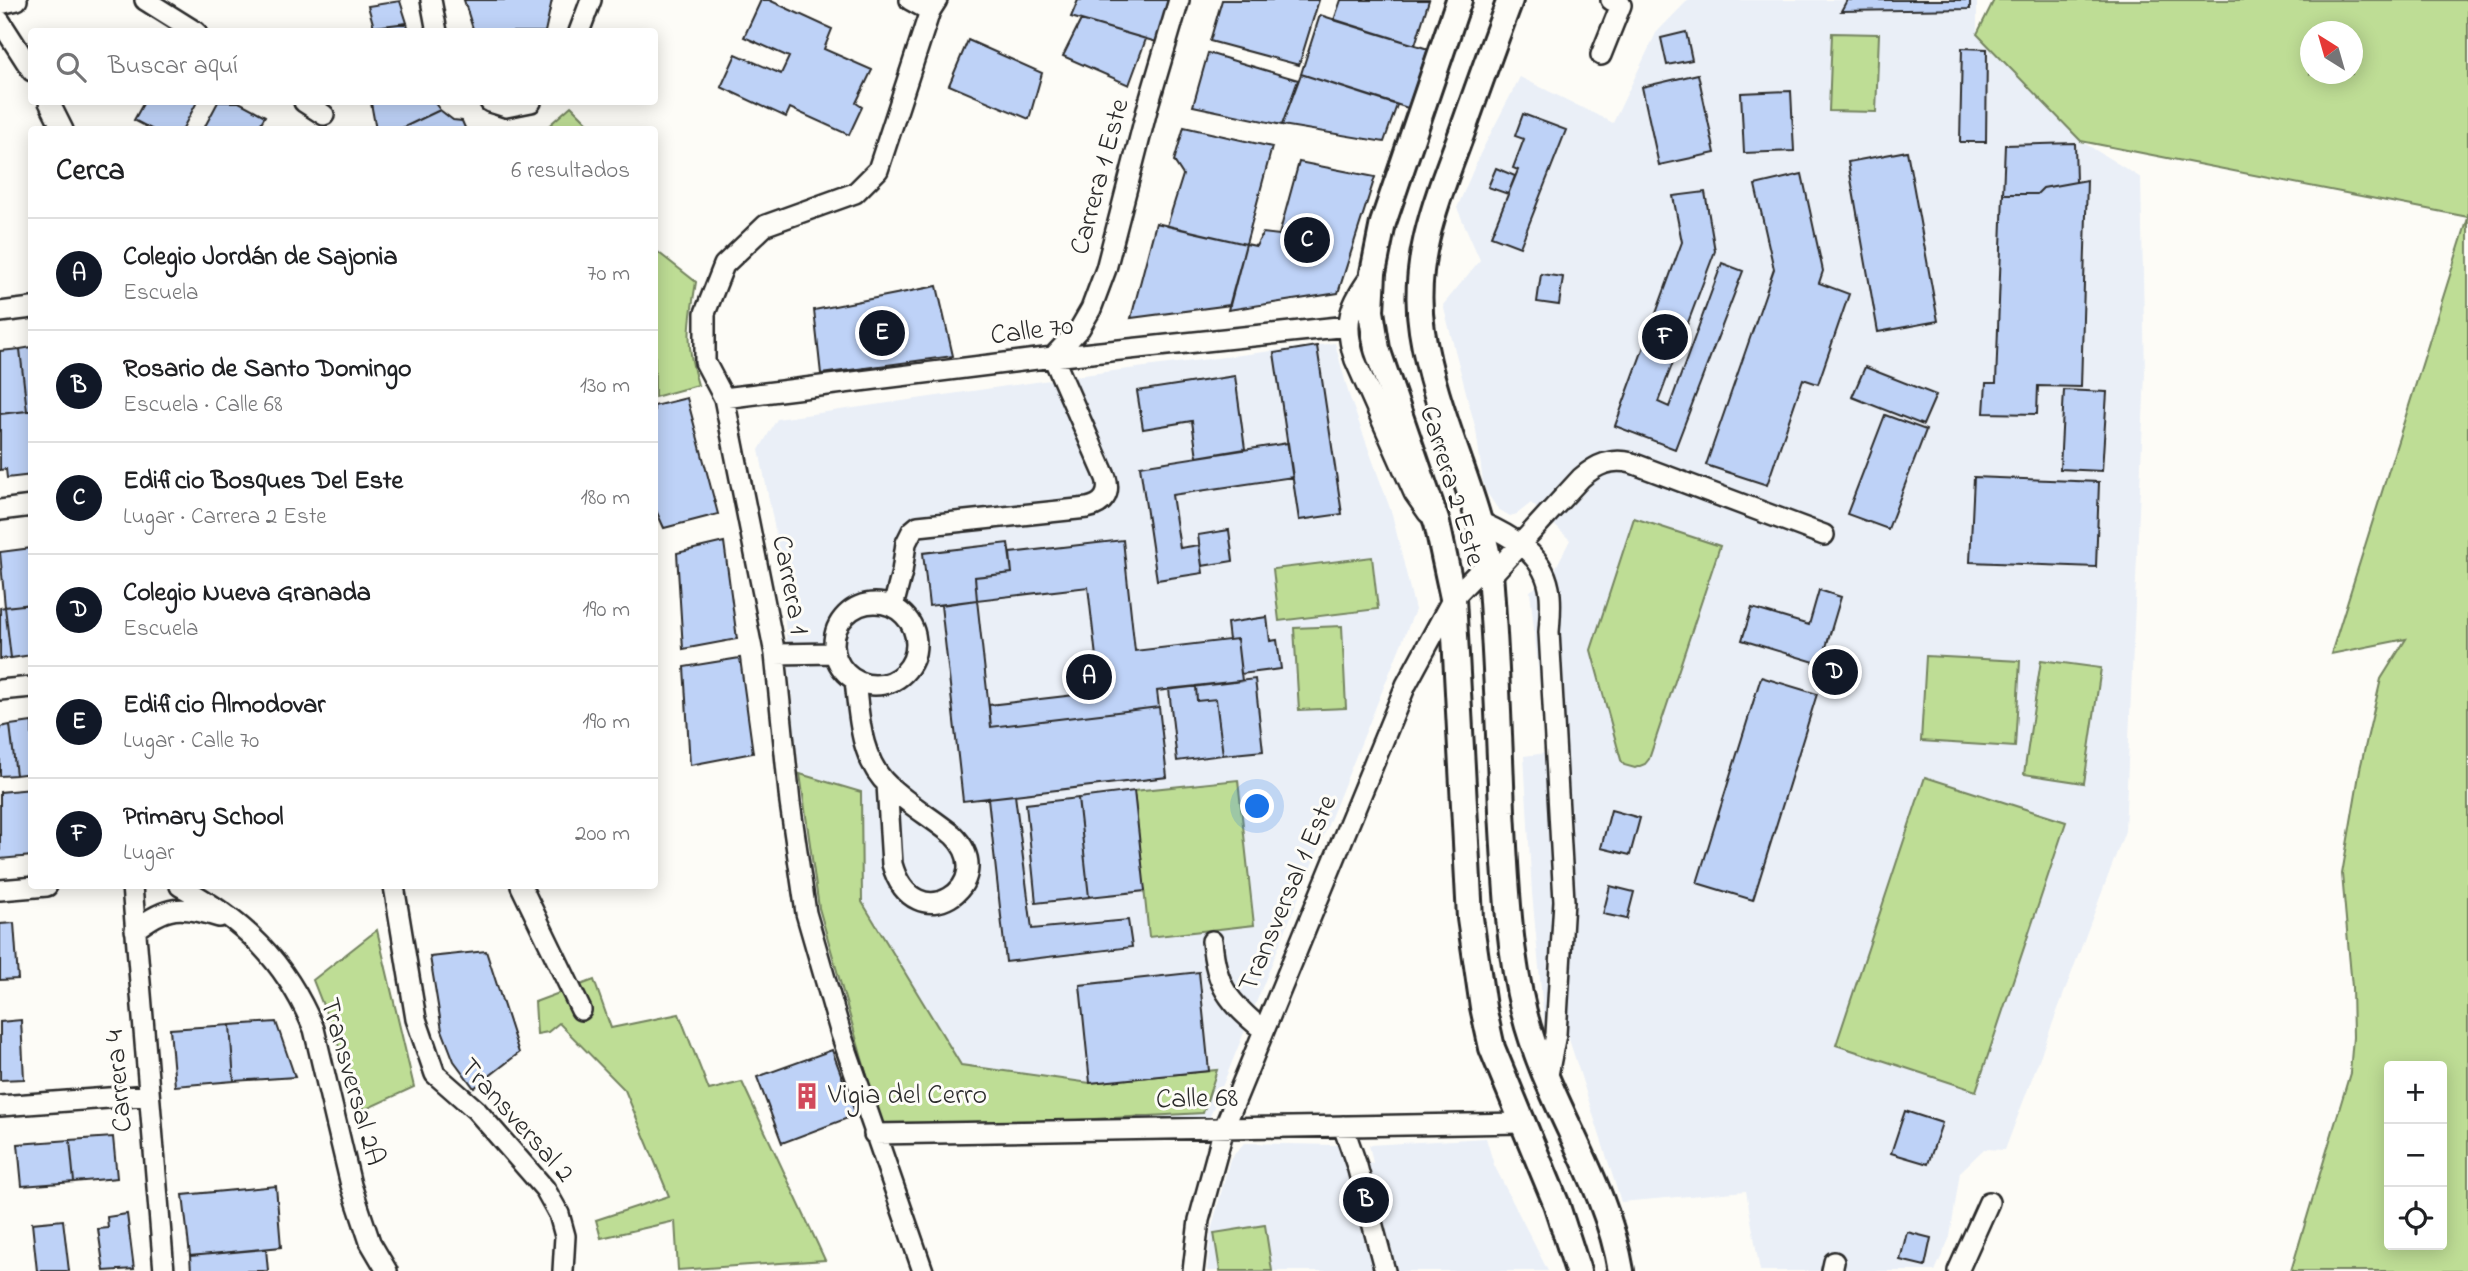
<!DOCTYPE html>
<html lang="es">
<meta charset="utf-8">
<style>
body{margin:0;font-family:"Indie Flower",sans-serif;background:#f6f6f6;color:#202124}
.controls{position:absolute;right:21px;bottom:21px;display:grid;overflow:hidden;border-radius:7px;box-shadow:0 4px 18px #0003}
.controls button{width:63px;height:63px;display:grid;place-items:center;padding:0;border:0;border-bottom:2px solid #e0e0e0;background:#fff;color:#202124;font:35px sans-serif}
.compass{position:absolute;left:2300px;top:21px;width:63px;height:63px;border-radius:50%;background:#fff;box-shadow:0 4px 18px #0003;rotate:323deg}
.you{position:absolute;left:1258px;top:807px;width:24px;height:24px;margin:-18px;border:5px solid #fff;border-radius:50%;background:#1a73e8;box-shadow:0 0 0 10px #1a73e833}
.badge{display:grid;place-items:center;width:46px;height:46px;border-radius:50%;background:#111827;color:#fff;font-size:23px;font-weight:700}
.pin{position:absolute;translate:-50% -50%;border:4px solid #fff;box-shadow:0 2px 7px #0006}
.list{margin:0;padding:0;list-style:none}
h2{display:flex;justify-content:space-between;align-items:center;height:91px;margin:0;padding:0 28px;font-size:30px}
h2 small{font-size:23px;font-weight:400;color:#757577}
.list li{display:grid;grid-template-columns:46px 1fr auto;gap:21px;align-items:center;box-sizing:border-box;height:112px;padding:0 28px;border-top:2px solid #e0e0e0}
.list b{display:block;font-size:26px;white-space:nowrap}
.list p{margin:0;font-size:23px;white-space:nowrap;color:#757577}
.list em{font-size:23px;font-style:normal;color:#757577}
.icon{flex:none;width:38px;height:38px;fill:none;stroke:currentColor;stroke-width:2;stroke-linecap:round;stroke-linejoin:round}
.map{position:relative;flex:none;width:2468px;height:1271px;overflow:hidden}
.search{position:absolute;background:#fff;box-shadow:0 4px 18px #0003;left:28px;top:28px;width:630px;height:77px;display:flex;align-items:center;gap:18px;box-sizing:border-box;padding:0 24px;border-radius:7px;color:#757577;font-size:26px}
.panel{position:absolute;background:#fff;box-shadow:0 4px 18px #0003;left:28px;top:126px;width:630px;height:763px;border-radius:7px}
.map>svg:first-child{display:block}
.built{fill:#eaeff7}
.green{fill:#bedd95;stroke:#748460;stroke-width:2;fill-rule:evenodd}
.building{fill:#bed2f7;stroke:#2b2b2b;stroke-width:2}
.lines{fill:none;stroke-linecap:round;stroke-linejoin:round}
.minor-casing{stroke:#2b2b2b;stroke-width:24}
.major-casing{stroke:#2b2b2b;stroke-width:30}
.minor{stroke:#fdfcf7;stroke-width:19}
.major{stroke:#fdfcf7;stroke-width:24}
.labels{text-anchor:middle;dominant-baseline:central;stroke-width:6;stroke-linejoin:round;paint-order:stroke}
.street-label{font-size:28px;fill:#2b2b2b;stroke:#fdfcf7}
.poi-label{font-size:28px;fill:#2b2b2b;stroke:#fdfcf7;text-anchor:start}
</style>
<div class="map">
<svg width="2468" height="1271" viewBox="0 0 2468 1271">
<rect width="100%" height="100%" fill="#fdfcf7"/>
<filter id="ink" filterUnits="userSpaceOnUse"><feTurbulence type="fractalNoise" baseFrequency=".0143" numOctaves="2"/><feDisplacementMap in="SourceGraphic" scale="14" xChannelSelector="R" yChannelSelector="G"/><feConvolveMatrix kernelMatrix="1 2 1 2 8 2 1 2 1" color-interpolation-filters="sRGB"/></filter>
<g filter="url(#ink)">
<!-- built -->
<path class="built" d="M1688 0H1977V35L2081 141 2141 178 2145 374 2125 831 2005 1150 1984 1149 1960 1172 1950 1237 1935 1271H1760L1746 1191 1621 1202 1568 1036 1545 1032 1532 893 1524 756 1547 753 1530 591 1551 577 1570 540 1531 503 1517 514 1510 516 1498 509 1487 493 1483 482 1476 430 1443 305 1480 260 1457 208 1480 154 1520 77 1613 123 1656 33Z
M1335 343 1349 395 1392 514 1415 610 1209 1119 1005 1130 819 908 796 744 778 545 759 450 777 419 1105 372Z
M1486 1138 1494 1165 1548 1271H1207L1211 1231 1230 1159 1244 1143 1337 1145 1346 1168 1373 1163 1369 1145Z"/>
<!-- green -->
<path class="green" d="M1994 0H2468V217L2081 141 1977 34ZM2310 32H2352V74H2310Z
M1832 33 1879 34 1876 112 1829 111Z
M571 106 594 129H545Z
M2468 218V1271H2291L2350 1073 2353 1037 2352 987 2342 874 2360 769 2381 679 2406 639 2331 654ZM2389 1066H2442V1245H2389Z
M654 249 696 282C689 324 685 343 698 385L655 397Z
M1634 518 1720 546 1649 759 1645 764 1635 768 1624 765 1621 760 1591 650Z
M1372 557 1378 609 1279 621 1273 569Z
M1342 626 1346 708 1299 710 1294 628Z
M1926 656 2020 661 2015 747 1921 741Z
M2041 660 2101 668 2084 783 2024 774Z
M800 774 861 792 862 902 961 1065 1090 1083 1217 1070 1203 1113 1005 1124 881 1125 819 908Z
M1925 777 2066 822 1976 1091 1836 1045Z
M1238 780 1254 925 1149 937 1134 791Z
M377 930 414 1087 364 1110 313 980Z
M594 980 611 1028 679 1014 709 1090 742 1082 825 1260 678 1270 675 1221 601 1238 596 1220 669 1196 625 1090 559 1023 548 1032 537 1034 535 1002Z
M1265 1225 1272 1271H1220L1214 1233Z"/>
<!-- building -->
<path class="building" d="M464 0H552L545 32H474Z
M761 0H769L832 29 824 49 872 70 856 103 862 107 849 135 790 108 786 117 721 87 736 54 781 74 789 57 744 37Z
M1078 0H1171L1160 43 1071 17Z
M1222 0H1319L1299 65 1210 41Z
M1341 0H1429L1415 45 1334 20Z
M1847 0H1970V9L1841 11Z
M400 1 407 23 374 27 368 6Z
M1320 15 1428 49 1408 108 1301 74Z
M1081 20 1146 39 1129 85 1063 56Z
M407 23 409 32H375L374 27Z
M1686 32 1692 60 1667 65 1661 38Z
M968 40 1042 73 1029 119 949 85Z
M1962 48 1987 49 1986 142H1960Z
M1208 53 1298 80 1282 125 1193 106Z
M1301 74 1397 105 1384 142 1282 125Z
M1698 74 1715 153 1659 165 1642 87Z
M1791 91 1794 151 1744 153 1741 93Z
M144 102H197L182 130H153L134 120Z
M218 102H239L265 116 257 130H203Z
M375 102H434L440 110 398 130H383L382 128 376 130 371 103Z
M440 110 453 120 462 121 466 130H398Z
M1523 114 1566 130 1520 247 1491 236 1518 170 1513 168 1524 139 1515 136Z
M1184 127 1272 147 1246 244 1167 226 1183 175 1174 161Z
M2075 143 2076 182 2043 188 2037 194H2003L2005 145Z
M1907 151 1938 321 1878 332 1848 162Z
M1299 162 1375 177 1338 293 1228 310 1246 244 1256 246 1263 233 1279 235Z
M1496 168 1515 176 1508 194 1488 187Z
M1802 174 1823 271 1819 283 1849 294 1818 384 1803 379 1767 485 1706 465 1774 269 1755 185Z
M2087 180 2081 387 2038 386 2037 414 1984 413 1986 383H1996L2003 194H2037L2043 188Z
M1705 192 1715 251 1658 402 1669 407 1722 263 1743 271 1675 449 1615 426 1682 242 1673 196Z
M1156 223 1246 244 1230 305 1131 318Z
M1541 274 1563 277 1559 305 1537 302Z
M937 286 953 356 821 374 814 310Z
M1317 346 1342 514 1299 520 1274 353Z
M32 347V411H27L20 349Z
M20 349 27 411 0 414V351Z
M1865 367 1936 395 1923 425 1852 397Z
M1235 376 1245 449 1197 457 1192 421 1143 429 1137 391Z
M2064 390 2107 392 2102 471 2060 469Z
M687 398 718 514 664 528 654 506V406Z
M27 411H32V475L7 478 6 469 0 470V414Z
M1885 415 1926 430 1888 529 1847 514Z
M1288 443 1293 477 1172 495 1180 548 1199 545 1203 573 1157 580 1140 466Z
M1974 477 2099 482 2096 567 1970 562Z
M1229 530 1233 561 1202 566 1198 535Z
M1123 540 1135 651 1237 639 1242 681 1157 691 1159 707 991 727 989 705 1100 692 1088 587 977 600 975 577 1012 573 1010 553Z
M724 542 737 639 683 649 677 553Z
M1008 543 1012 573 975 577 977 600 929 606 923 553Z
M32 548V604L5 607 0 552Z
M1819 590 1841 597 1821 664 1742 640 1752 608 1809 625Z
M977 600 991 727 1159 707 1167 777 963 801 941 605Z
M32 604V655L11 658 5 607Z
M5 607 11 658 0 659V608Z
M1267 617 1270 641 1277 640 1281 669 1241 674 1237 639 1229 640 1227 623Z
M740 658 753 753 690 765 684 667Z
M1761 677 1817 694 1753 900 1697 883Z
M1255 679 1263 751 1223 755 1216 699 1197 701 1196 686Z
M1196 686 1197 701 1216 699 1223 755 1177 761 1169 689Z
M32 722V773L16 775 10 725Z
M10 725 16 775 0 776V727Z
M32 789V856L0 859V792Z
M1134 791 1145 891 1089 897 1078 798Z
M1015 795 1032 929 1128 920 1132 947 1006 962 988 798Z
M1078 798 1089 897 1036 903 1026 804Z
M1611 810 1640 818 1630 855 1601 848Z
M1610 886 1634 892 1627 919 1603 914Z
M14 923 18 979 0 980V924Z
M486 951 519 1053 474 1088 454 1061 442 1030 430 957Z
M1199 972 1209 1071 1090 1083 1080 985Z
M21 1020 24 1079 0 1080V1022Z
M276 1022 295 1077 234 1081 230 1025Z
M230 1025 234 1081 175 1086 170 1029Z
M832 1050 856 1115 782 1143 757 1077Z
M1905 1111 1942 1123 1928 1164 1891 1153Z
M113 1137 117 1178 74 1182 70 1140Z
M70 1140 74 1182 22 1186 18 1144Z
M276 1186 281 1247 190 1256 183 1195Z
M127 1214 134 1269 104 1271 98 1229 108 1228 107 1217Z
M63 1220 69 1271H37L32 1223Z
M1907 1232 1931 1238 1925 1266 1900 1260Z
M266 1249 268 1271H191L190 1256Z"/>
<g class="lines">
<defs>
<path id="minor" d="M145 0 196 32
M431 0 437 32
M910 0 930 11
M0 4 17 0
M0 21 32 71
M579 32 591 0
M1601 55 1621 5 1611 0
M49 102 63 130
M304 102 324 115
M490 102 506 107 531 102
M1373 273C1350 305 1342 321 1355 360L1414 493 1428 513
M0 312 32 308
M1053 357 1080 328 1091 309 1106 269 1149 102 1179 0
M724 398 1053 357 1348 326
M0 510 32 506
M1480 522C1509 535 1542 552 1549 588 1552 602 1550 618 1549 632L1564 901 1556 1034 1547 1080
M1490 577 1581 478C1597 464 1611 458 1632 463L1824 535
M834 644a41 41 0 1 1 82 0a41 41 0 1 1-82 0Z
M893 607 902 572 906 543 912 531 918 526 1087 508C1103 505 1111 494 1106 478L1053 357
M775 654 835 653
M855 680C859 715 860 760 889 786 908 804 932 818 953 835 1003 884 914 943 892 864L887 784
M0 690 32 687
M132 886 164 1271
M180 886C244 921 285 960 314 1029L351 1185 370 1242 387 1271
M394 886 416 1019 435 1074 476 1110 545 1189 559 1214 565 1236 563 1271
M521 886 581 1010
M0 890 47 886
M135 930C167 905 181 905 219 917
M1212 941C1216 987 1229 1002 1263 1030
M0 1106 149 1095
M1343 1126 1357 1166 1385 1271
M874 1134 1522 1123
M923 1271 841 1034 806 913 790 803 775 654 724 398 705 362V313L724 265 766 225 855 193 878 170 930 11 937 0
M1193 1271 1199 1220 1224 1128 1406 685 1453 598 1489 561
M1832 1271 1834 1262
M1958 1271 1989 1202"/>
<path id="major" d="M1459 0 1383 223 1373 273 1371 311 1377 349 1437 523 1453 598 1470 918 1483 1007 1492 1048 1556 1203 1578 1271
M1510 0C1493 45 1477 90 1461 135 1437 199 1411 261 1422 331 1434 410 1473 483 1489 561 1496 644 1499 728 1502 811 1506 878 1508 947 1524 1012 1546 1102 1606 1179 1621 1271"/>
</defs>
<!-- minor casing -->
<use href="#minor" class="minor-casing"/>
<!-- major casing -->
<use href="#major" class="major-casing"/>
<!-- minor -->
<use href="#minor" class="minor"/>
<!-- major -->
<use href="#major" class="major"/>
</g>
</g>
<!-- icons -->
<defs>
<symbol id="building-bare" viewBox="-9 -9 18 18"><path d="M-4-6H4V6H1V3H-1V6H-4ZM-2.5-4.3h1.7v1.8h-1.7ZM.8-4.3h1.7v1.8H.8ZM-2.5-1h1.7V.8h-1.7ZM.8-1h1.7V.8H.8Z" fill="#d1495b" stroke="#fdfcf7" stroke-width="2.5" paint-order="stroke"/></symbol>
</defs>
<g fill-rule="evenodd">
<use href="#building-bare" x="788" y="1077" width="38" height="38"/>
</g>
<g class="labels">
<!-- street labels -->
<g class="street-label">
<text transform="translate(1101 177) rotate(-75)">Carrera 1 Este</text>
<text transform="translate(1032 332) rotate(-7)">Calle 70</text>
<text transform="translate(1451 486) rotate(73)">Carrera 2 Este</text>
<text transform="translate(789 585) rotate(79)">Carrera 1</text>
<text transform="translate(1289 894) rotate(-67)">Transversal 1 Este</text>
<text transform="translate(120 1081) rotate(-95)">Carrera 4</text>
<text transform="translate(351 1082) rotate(74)">Transversal 2A</text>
<text transform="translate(1197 1100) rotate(-1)">Calle 68</text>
<text transform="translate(516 1121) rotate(48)">Transversal 2</text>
</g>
<!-- poi labels -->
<g class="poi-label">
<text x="828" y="1096">Vigia del Cerro</text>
</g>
</g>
</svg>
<div class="controls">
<button>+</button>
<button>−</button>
<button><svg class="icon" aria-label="locate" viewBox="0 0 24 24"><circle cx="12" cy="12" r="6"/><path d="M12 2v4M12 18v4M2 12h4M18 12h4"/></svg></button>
</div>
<svg class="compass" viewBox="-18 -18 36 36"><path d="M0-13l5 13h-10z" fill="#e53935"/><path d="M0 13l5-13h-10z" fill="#757577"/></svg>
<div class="you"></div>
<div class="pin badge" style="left:1089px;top:677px">A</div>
<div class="pin badge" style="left:1366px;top:1200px">B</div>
<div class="pin badge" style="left:1307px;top:240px">C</div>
<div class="pin badge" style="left:1835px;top:672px">D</div>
<div class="pin badge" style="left:882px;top:333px">E</div>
<div class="pin badge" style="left:1665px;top:337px">F</div>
<div class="search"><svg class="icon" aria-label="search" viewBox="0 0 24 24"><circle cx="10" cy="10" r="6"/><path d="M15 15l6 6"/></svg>Buscar aquí</div>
<section class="panel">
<h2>Cerca<small>6 resultados</small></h2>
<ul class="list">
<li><span class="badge">A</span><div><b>Colegio Jordán de Sajonia</b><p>Escuela</p></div><em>70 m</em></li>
<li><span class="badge">B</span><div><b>Rosario de Santo Domingo</b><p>Escuela · Calle 68</p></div><em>130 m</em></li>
<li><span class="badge">C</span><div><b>Edificio Bosques Del Este</b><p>Lugar · Carrera 2 Este</p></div><em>180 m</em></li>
<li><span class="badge">D</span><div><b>Colegio Nueva Granada</b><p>Escuela</p></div><em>190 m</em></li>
<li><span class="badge">E</span><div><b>Edificio Almodovar</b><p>Lugar · Calle 70</p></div><em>190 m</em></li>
<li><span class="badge">F</span><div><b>Primary School</b><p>Lugar</p></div><em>200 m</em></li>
</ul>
</section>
</div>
